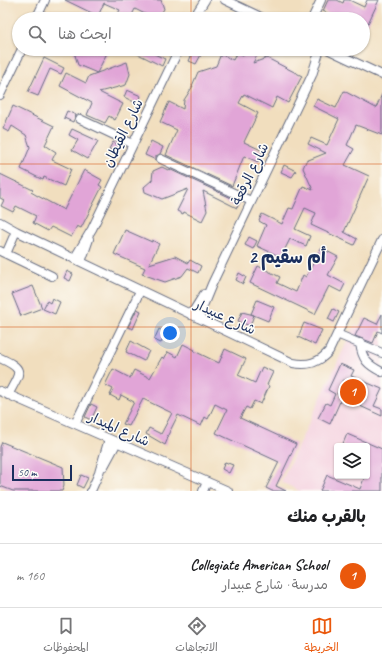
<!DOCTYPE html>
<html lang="ar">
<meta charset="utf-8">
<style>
body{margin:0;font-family:Caveat,"Playpen Sans Arabic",sans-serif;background:#f2f2f2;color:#202124;direction:rtl}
.controls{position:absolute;right:12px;bottom:12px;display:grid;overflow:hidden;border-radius:4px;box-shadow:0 1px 3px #0004}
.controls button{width:36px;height:36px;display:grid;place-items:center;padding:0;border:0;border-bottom:1px solid #e0e0e0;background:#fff;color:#202124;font:20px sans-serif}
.scale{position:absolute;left:12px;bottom:10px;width:60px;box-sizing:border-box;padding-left:4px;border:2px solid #1b2f5e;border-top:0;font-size:11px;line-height:14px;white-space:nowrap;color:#1b2f5e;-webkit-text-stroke:3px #fdfcf7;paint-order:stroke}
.you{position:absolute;left:170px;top:333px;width:14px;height:14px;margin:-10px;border:3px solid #fff;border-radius:50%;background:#1a73e8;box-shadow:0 0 0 6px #1a73e833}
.badge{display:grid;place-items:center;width:26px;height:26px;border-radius:50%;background:#ea580c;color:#fff;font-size:13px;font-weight:700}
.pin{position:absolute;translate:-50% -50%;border:2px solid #fff;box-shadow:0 1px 4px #0006}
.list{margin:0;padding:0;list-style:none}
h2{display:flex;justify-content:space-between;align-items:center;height:52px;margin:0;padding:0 16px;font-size:17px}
h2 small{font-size:13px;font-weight:400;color:#757577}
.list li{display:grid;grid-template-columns:26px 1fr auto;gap:12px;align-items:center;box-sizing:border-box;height:64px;padding:0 16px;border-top:1px solid #e0e0e0}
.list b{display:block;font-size:15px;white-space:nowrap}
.list p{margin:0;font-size:13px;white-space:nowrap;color:#757577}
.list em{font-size:13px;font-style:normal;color:#757577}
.icon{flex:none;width:22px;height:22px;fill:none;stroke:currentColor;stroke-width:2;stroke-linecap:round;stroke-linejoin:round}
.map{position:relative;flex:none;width:382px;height:491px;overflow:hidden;direction:ltr}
.search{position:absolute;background:#fff;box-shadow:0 1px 3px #0004;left:12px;right:12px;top:12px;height:44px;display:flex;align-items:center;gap:10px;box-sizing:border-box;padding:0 14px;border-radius:22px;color:#757577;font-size:15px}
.sheet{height:116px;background:#fff}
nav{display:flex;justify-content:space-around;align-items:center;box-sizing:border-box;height:56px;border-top:1px solid #e0e0e0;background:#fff;font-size:11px;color:#757577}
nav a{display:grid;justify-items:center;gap:2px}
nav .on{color:#ea580c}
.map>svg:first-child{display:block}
.built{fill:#f4cfde;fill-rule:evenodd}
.building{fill:#e1a5d7}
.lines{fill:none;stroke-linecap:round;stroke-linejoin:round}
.minor-casing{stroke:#666c80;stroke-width:10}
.minor{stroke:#fff;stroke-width:8}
.grid{fill:none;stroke:#d45514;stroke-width:1;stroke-opacity:0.55}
.labels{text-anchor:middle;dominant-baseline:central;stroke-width:3;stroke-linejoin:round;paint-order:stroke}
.street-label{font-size:14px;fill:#1b2f5e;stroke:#fdfcf7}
.district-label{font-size:18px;font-weight:bold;fill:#1b2f5e;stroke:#fdfcf7}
</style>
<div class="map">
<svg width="382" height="491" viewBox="0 0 382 491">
<rect width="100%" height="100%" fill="#fdfcf7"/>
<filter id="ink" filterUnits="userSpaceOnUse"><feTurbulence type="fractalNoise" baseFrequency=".025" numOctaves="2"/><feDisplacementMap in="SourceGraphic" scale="8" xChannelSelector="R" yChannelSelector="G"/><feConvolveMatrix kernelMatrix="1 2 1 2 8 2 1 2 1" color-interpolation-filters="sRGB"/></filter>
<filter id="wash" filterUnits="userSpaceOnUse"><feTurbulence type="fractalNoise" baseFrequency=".012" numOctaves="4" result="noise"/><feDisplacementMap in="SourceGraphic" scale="16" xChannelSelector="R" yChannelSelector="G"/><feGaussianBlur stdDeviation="0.9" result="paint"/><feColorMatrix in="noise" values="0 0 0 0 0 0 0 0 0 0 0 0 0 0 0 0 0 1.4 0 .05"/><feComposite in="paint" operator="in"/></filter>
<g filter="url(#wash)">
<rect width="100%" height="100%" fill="#f1debe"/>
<!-- built -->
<path class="built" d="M355 325 382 338V491H300L281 482ZM337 446H367V476H337Z"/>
<g id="blocks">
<!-- building -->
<path class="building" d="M65 0H161L164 9 157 19H146L147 15 135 9 130 19H115L120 10 104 3 98 16Z
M328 0H337L343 3 344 0H349L364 7 367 0H379L363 34V19H339L323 11Z
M75 49H109L97 73 78 65 74 52Z
M128 49H144L165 59 162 66Z
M246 49H260L253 63 267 58 302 76 288 103 277 97 272 108 244 94 239 103 258 113 244 142 263 151 258 162 244 156 232 186 166 155 177 130 160 122 169 102 183 109 184 100 193 86H192L198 72 216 66 221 54 233 60 237 52 243 55Z
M194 50 202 53 196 64 189 61Z
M44 58 64 68 61 74 50 69 38 96 28 92Z
M127 62 130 74 126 85 99 92 123 104 115 120 109 116 105 123 87 115 92 103 60 86 66 73 86 83 89 76Z
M127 90 141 96 138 104 124 97Z
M344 91 376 108 382 94V135L356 125 347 145 354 149 345 165 369 176 344 232 357 239 354 245 311 225 316 213 305 208 295 229 310 236 306 246 290 239 281 257 257 246 266 225 259 221 262 214 282 224 289 208 293 209 303 186 313 190 303 168 306 161 326 153 308 144 311 138 327 145 339 119 313 106 317 99 336 108Z
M13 106 54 126 45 145 56 152 52 160 71 169 64 186 44 177 43 180 21 169 30 147 26 135 12 126 9 132 3 129Z
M67 111 76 115 73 122 64 118Z
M72 129 98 141 88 159 72 150 78 140 69 135Z
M151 141 163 147 160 154 156 156V160L145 155Z
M113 142 119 146 116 152 109 149Z
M284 165 296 171 292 177 281 172Z
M162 167 168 170 169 169 240 202 237 208 203 191 207 211 202 221 184 212 183 214 177 211 188 189 162 199 145 192 144 187 152 180 153 171Z
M84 170 102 180 99 185 102 187 81 228 77 226 71 237 51 227 48 231 33 223 36 216 16 206 13 212 1 206 4 200 0 198V174L33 190 31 192 36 195 64 210Z
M125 230 152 242V240L159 244 149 264 175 256 188 263 190 260 201 266 198 273 188 268 182 276 165 282 142 274 145 268 114 254Z
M249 237 257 241 253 249 245 245Z
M321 248 338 257 328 275 345 284 341 292 329 286 315 314 250 283 258 266 280 277 277 283 296 292 303 275 306 277Z
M67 271 73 274 70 281 64 278Z
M239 273 246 277 243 284 236 280Z
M33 286 42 308 21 316 12 294Z
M52 298 60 302 55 314 43 309 47 301 50 303Z
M257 300 274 307 268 321 251 314Z
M137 309 141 311 133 329 128 327Z
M333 309 339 312 334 322 328 319Z
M242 312 254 315 250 326 238 321Z
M382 314V333L378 331 373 343 355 336 364 318 377 324Z
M304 323 322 330 315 345 298 337Z
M159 329 166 333 161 343 154 340Z
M131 341 149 351 144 361 126 352Z
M183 344 195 350 194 351 219 363 225 349 246 359 238 375 255 383 262 367 273 372 267 385 269 386 261 404 254 401 250 409 246 407 240 418 296 444 276 486 286 491H272L266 488 279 462 216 433 227 410 215 404 208 419 205 417 201 426 178 415 167 437 168 438 165 445 146 434 149 428 161 434 172 413 143 399 129 426 123 424 134 402 121 395 119 400 110 395 113 389 105 385 113 369 130 378 134 370 150 378 162 357 164 359 168 352 177 357Z
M340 364 354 370 351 376 382 389 374 406 382 409V416L360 406 367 390 344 380 337 394 342 397 330 424 318 418 326 403 330 405 335 394 328 390Z
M91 404 97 407 91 420 85 417Z
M347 434 382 449V491H320L327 475 360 489 365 476H367V446H342Z
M2 442 63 467 64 486 62 491H13L0 486V447Z
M225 462 233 465 229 473 222 469Z
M81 475 88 478 83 488 77 485Z"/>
</g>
</g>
<g filter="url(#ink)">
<use href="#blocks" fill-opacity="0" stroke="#666c80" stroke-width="1"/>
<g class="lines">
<defs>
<path id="minor" d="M225 0 265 19
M36 19 45 0
M193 19 205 0
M312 19 321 0
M327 49 382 75
M0 95 22 49
M80 119 133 144
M161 159 251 201
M0 222 16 231 293 363C308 366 319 363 329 351L382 240
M0 251 52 276
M6 254 16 231
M74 259 92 229 179 49
M81 262 89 239
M191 315 204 294
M198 318 212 284 312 75 320 49
M337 334 382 353
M360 343C362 360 368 365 382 372
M0 358C26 370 20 372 8 395
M0 391 228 491
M75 424 140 291
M104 466 117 442
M91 491 99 473 109 439
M203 491 207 482"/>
</defs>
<!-- minor casing -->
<use href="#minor" class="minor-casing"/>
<!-- minor -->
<use href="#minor" class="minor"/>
</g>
</g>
<!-- grid -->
<path class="grid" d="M191 0V19M191 49V491M0 164H382M0 327H382"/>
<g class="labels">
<!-- street labels -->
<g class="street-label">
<text transform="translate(123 133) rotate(-64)">شارع القيطان</text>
<text transform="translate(250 174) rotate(-64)">شارع الرقعة</text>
<text transform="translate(225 317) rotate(25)">شارع عبيدار</text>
<text transform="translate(119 429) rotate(24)">شارع الميدار</text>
</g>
<!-- district labels -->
<g class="district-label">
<text x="287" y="257">أم سقيم 2</text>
</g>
</g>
</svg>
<div class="controls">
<button><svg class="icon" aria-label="layers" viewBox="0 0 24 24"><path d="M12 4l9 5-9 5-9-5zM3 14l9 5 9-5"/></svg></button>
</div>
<div class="scale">50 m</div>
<div class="you"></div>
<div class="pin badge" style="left:353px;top:392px">1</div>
<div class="search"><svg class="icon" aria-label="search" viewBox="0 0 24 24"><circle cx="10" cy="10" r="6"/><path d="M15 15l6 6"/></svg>ابحث هنا</div>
</div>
<section class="sheet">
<h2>بالقرب منك<small></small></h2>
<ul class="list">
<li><span class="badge">1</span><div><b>Collegiate American School</b><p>مدرسة · شارع عبيدار</p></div><em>160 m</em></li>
</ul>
</section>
<nav>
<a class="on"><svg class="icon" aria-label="map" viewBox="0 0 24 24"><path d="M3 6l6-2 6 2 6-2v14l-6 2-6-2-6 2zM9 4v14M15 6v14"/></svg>الخريطة</a>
<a><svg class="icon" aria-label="directions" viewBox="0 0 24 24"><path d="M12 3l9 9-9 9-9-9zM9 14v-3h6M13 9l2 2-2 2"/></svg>الاتجاهات</a>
<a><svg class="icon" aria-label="saved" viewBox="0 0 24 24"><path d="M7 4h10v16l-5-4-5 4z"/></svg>المحفوظات</a>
</nav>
